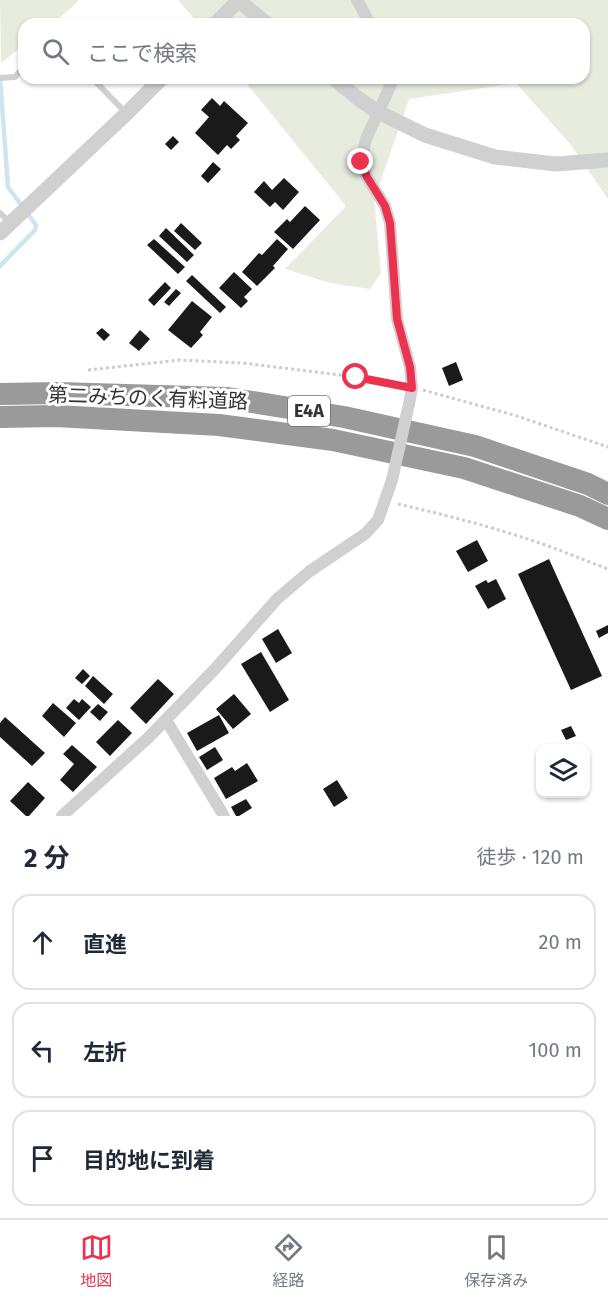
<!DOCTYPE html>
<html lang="ja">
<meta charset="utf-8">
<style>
body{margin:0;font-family:"Fira Sans","Noto Sans JP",sans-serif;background:#f6f6f7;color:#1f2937}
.controls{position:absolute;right:18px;bottom:18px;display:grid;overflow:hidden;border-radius:12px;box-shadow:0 2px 4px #0004}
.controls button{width:54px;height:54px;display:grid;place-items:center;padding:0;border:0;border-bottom:2px solid #e0e1e3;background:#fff;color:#1f2937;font:30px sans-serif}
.stop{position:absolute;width:18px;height:18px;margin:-14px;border:4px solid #eb334f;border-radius:50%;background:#fff}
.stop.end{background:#eb334f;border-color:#fff;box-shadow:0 2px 6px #0008}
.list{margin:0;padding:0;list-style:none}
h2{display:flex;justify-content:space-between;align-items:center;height:78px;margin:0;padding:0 24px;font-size:26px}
h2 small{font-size:20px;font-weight:400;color:#747a83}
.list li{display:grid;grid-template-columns:39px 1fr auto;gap:18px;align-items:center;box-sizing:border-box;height:96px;margin:0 12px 12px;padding:0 12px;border:2px solid #e0e1e3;border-radius:18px}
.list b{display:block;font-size:22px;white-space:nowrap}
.list em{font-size:20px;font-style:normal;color:#747a83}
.icon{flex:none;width:33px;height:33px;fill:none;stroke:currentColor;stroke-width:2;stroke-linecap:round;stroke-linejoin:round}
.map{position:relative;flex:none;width:608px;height:816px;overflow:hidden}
.search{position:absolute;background:#fff;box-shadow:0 2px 4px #0004;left:18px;right:18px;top:18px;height:66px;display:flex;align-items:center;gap:15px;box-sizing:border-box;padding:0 21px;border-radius:18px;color:#747a83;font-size:22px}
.sheet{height:402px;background:#fff}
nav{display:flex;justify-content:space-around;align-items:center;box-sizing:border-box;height:84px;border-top:2px solid #e0e1e3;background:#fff;font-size:16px;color:#747a83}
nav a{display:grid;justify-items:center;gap:3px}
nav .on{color:#eb334f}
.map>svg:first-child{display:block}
.green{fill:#e7ecde}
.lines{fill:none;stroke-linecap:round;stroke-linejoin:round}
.stream{stroke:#cee4ef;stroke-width:4.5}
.building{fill:#1a1a1a}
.path{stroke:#cdcdcd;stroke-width:3;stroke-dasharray:3 3;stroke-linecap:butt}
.service{stroke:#d0d0d0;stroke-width:6}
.minor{stroke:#d0d0d0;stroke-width:12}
.tertiary{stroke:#d0d0d0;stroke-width:15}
.motorway{stroke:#9a9a9a;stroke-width:22}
.minor-bridge{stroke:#d0d0d0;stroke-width:12}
.route{stroke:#eb334f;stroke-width:8}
.labels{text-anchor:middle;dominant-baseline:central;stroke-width:6;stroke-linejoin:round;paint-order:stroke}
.shield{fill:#fff;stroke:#707070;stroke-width:1.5}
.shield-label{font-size:18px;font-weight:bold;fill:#333}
.street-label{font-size:20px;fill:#333;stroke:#fff}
</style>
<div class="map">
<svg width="608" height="816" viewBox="0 0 608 816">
<rect width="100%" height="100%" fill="#fff"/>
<!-- green -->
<path class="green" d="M0 0H79L70 9 51 24H24V45L1 63Z
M178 0H608V199L571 145 516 83 409 99 374 200 381 273 370 289 330 283 285 269 346 206 242 78H584V24H199Z"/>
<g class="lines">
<!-- stream -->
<path class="stream" d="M0 77 8 187 36 225 35 230 0 266"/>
</g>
<!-- building -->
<path class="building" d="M212 98 220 106 224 101 248 123 236 136 240 140 231 149 227 145 218 155 195 133 209 117 201 110Z
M173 136 179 142 171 150 165 144Z
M213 162 221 169 208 183 201 176Z
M284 178 299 192 283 210 275 202 270 207 254 192 264 181 272 190Z
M305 206 320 220 293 249 274 232 287 219 290 222Z
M181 223 202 243 195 250 174 231Z
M166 228 194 255 187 262 159 236Z
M154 239 185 267 178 274 147 245Z
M277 239 288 249 273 266 275 268 257 286 242 272 259 253 262 255Z
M234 272 252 289 244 297 248 301 241 308 219 288Z
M192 275 226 307 220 313 186 281Z
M165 282 171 288 154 306 148 300Z
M176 289 181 293 169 306 164 302Z
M192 301 212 317 200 332 203 335 191 348 168 330Z
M102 328 110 335 104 341 96 333Z
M140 330 150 339 139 351 129 343Z
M456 362 463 380 449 386 442 368Z
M477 540 488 561 468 572 456 551Z
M549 559 602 676 571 690 518 574Z
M496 579 506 599 488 609 475 586 486 580 488 583Z
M608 625V633L599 638 596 631Z
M278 629 292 653 276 663 262 639Z
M261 652 289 700 270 712 241 664Z
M83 669 90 676 82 684 75 678Z
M93 676 113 694 104 704 85 686Z
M158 679 174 694 146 724 130 708Z
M234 694 251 714 233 729 216 709Z
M74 699 79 703 82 699 91 707 79 720 66 708Z
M53 703 76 723 64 737 42 716Z
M98 704 108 712 100 721 90 712Z
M219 715 229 733 197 751 187 733Z
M5 717 45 753 32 766 0 737V723Z
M118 720 132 733 110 756 96 742Z
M571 726 576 736 566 740 561 730Z
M72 745 97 767 73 792 60 780 74 764 63 754Z
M215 747 223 760 207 770 199 757Z
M247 763 258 781 226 799 214 778 232 767 235 771Z
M337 780 348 798 334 807 323 789Z
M28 782 45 798 29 816H26L10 801Z
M246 799 252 808 239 816H236L231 807Z"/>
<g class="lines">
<!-- path -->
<path class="path" d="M88 370 180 360 243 363 356 377 399 385
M423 390 517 416 608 447
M398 504C450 516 501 529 551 547 570 554 589 562 608 569"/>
<!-- service -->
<path class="service" d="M0 78 15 77 24 67
M92 78 126 113
M0 213 10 223"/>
<!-- minor -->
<path class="minor" d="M357 0 370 24
M394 78 366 139 361 162 367 177 385 206 390 223 397 319 410 367 412 388 409 404
M166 720 224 816
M62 816 148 738 214 670 277 599 310 571 365 534 378 520 392 480"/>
<!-- tertiary -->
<path class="tertiary" d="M238 0 267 24
M215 24 238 1
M333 78 359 99 378 112 425 135 495 157 556 164 608 160
M0 233 127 113 162 78"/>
<!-- motorway -->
<path class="motorway" d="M0 394 58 393 228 398 344 417 475 446 588 484 608 494
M0 417 56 416 219 425 333 440 464 468 580 506 608 519"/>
<!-- minor-bridge -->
<path class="minor-bridge" d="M392 480 409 404"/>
</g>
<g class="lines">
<!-- route -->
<path class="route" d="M356 377 412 388 410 367 397 319 390 223 385 206 367 177 361 162"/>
</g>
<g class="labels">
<!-- shield labels -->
<rect class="shield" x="288" y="396" width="42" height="30" rx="4.5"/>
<g class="shield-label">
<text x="309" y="411">E4A</text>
</g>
<!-- street labels -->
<g class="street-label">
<text transform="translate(148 398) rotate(2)">第二みちのく有料道路</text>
</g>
</g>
</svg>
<div class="controls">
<button><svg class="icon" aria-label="layers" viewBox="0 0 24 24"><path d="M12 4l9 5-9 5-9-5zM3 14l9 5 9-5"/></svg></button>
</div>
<div class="stop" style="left:356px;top:377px"></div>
<div class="stop end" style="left:361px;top:162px"></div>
<div class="search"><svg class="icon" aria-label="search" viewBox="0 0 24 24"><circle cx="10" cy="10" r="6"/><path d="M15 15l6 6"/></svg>ここで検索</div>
</div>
<section class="sheet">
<h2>2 分<small>徒歩 · 120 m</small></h2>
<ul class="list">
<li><svg class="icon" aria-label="ahead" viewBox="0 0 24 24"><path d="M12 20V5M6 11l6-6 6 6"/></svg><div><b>直進</b></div><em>20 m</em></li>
<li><svg class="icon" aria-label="left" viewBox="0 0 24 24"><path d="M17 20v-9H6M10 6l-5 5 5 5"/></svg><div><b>左折</b></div><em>100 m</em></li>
<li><svg class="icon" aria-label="arrive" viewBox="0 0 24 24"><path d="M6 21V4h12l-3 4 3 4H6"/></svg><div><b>目的地に到着</b></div></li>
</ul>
</section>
<nav>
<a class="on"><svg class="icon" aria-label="map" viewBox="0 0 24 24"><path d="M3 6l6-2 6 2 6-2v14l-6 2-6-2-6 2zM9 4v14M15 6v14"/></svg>地図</a>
<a><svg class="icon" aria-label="directions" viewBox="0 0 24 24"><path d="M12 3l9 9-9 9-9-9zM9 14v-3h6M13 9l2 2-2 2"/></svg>経路</a>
<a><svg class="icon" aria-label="saved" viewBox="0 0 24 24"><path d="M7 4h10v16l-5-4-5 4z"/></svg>保存済み</a>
</nav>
